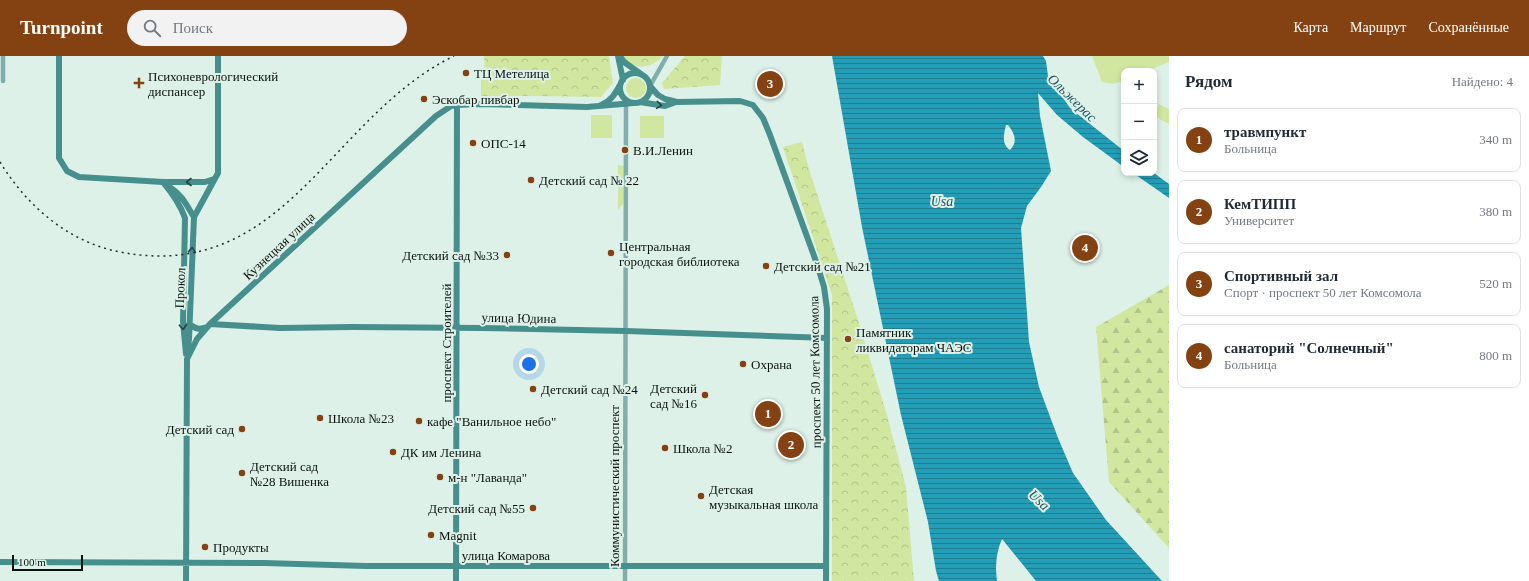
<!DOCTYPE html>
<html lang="ru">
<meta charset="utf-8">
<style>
body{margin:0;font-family:Georgia,serif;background:#f2f2f3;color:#1f2937}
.controls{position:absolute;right:12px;top:12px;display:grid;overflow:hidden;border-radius:8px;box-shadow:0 2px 6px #0003}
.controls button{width:36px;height:36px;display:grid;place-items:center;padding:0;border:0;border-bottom:1px solid #e0e1e3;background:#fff;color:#1f2937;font:20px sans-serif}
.scale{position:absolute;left:12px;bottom:10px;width:71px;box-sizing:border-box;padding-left:4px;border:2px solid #0c1310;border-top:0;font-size:11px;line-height:14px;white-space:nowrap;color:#0c1310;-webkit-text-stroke:3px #ddf1e8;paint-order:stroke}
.you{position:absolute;left:529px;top:308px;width:14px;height:14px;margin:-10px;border:3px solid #fff;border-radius:50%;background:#1a73e8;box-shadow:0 0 0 6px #1a73e833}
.badge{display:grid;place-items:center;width:26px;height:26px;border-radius:50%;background:#844212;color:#fff;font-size:13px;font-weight:700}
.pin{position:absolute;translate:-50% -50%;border:2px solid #fff;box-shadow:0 1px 4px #0006}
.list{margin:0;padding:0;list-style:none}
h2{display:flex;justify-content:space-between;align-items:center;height:52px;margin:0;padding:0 16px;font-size:17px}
h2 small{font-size:13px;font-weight:400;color:#747a83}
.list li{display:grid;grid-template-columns:26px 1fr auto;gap:12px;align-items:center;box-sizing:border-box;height:64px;margin:0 8px 8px;padding:0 8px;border:1px solid #e0e1e3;border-radius:8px}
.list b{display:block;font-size:15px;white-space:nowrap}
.list p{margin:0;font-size:13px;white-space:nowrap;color:#747a83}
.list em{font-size:13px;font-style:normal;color:#747a83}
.icon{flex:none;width:22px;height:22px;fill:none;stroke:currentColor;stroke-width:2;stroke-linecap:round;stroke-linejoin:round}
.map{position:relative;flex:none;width:1169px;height:525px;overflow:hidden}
header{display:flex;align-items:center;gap:24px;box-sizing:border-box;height:56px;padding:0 20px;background:#844212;color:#fff}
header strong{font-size:19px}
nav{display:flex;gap:22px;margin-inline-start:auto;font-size:14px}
.search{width:280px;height:36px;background:#f2f2f3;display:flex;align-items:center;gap:10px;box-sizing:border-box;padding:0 14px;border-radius:22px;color:#747a83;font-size:15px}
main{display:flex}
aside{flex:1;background:#fff}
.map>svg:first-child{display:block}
.grass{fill:#d1e7a0}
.forest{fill:url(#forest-firs)}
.park{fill:url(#park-crowns)}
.water{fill:url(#water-rules);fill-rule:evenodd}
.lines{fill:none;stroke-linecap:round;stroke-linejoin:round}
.street{stroke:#81aeac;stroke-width:4.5}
.secondary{stroke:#478f8d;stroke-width:6}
.rail{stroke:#232c28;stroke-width:1.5;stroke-dasharray:2 4;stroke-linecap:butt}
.oneway{stroke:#244542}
.poi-dot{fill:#844212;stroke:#ddf1e8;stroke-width:1.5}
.labels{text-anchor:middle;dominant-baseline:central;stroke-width:4;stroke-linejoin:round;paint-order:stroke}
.poi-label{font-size:13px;fill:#0c1310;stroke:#ddf1e8;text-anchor:start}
.street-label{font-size:13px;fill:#0c1310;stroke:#ddf1e8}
.water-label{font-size:14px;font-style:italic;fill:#275662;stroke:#ddf1e8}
</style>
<header>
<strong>Turnpoint</strong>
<div class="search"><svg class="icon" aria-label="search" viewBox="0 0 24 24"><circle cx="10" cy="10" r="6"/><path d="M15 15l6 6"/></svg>Поиск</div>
<nav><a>Карта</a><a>Маршрут</a><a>Сохранённые</a></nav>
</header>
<main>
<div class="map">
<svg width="1169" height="525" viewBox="0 0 1169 525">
<defs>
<pattern id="forest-firs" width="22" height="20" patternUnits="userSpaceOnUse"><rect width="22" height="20" fill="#d1e7a0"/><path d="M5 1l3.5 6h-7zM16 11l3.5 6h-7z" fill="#b2c589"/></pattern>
<pattern id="park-crowns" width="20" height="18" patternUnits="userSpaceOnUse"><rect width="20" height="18" fill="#d1e7a0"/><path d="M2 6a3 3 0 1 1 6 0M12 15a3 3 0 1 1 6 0" fill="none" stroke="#b2c589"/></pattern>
<pattern id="water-rules" width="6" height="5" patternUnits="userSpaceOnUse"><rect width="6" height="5" fill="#249db7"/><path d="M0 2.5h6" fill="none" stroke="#1e7f93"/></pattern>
</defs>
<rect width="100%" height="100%" fill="#ddf1e8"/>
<!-- grass -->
<path class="grass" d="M1092 0H1169V6L1147 15H1124V24L1113 28 1102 26Z
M626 32a10 10 0 1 1 20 0a10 10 0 1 1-20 0Z
M1159 48 1169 53V68L1154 60Z
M591 59H612V82H591Z
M640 60H664V82H640Z
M618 109 624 110 623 148 618 154Z"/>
<!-- forest -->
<path class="forest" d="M1169 229V492L1109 426 1096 271Z"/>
<!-- park -->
<path class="park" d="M484 0H609L613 27 601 41 533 40H481V23L485 18Z
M624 0H663C653 12 632 16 624 0Z
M685 0H722L720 29 664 33 662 27Z
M802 86 809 113 859 267 887 359 906 431 914 525H832V239L783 91Z"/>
<!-- water -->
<path class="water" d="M832 0H1043L1046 5 1048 20 1070 52 1124 95V111L1083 81 1057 59 1038 37 1040 60 1051 115 1041 131 1027 150 1021 172 1029 286 1039 331 1058 382 1073 417 1106 464 1162 525H1036L1002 483C996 496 995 511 997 525H939L936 515 928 466 901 359 862 171ZM1006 69H1008C1015 78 1018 86 1010 94 1001 88 1004 78 1006 69Z
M1133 117H1154L1169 128V142Z"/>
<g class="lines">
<!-- street -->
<path class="street" d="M3 0V25
M650 30 667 0
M625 525 626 48"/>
<!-- secondary -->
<path class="secondary" d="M59 0V102L67 115 79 121 163 126H205L214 123
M618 0 623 24
M620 0 624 6 641 18
M620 32a15 15 0 1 1 30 0a15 15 0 1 1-30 0Z
M650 30 658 39 665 43 677 46 740 45 753 49 763 62 770 79 817 208 824 231 827 253 826 525
M640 46 665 50 676 46
M601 49C611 45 615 38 620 29
M163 126C173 138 180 148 185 162L183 266 186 298
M171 132C182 139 187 150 194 161
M189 268C196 273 199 274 207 271
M210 268 280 272 353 271 481 272 626 275 827 282
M187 298 189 283 194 161 218 117V0
M0 506 264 507 366 510H826
M186 525 187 303 197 283 210 268 436 60 451 50 457 49 479 48 587 51 634 47
M456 525 457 49"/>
<!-- rail -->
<path class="rail" d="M0 106C27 150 68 186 120 196 285 228 330 60 454 0"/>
</g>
<!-- one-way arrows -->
<defs><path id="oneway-chevron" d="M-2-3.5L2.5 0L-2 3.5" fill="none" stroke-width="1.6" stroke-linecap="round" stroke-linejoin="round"/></defs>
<g class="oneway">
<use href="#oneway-chevron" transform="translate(659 49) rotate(5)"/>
<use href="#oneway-chevron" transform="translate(189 126) rotate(180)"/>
<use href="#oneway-chevron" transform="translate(192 194) rotate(-88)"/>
<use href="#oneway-chevron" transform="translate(183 271) rotate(87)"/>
</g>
<!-- markers -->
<g class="poi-dot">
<circle cx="466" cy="17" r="4"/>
<path d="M137 21h4v4h4v4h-4v4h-4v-4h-4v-4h4z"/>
<circle cx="424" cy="43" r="4"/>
<circle cx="473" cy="87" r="4"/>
<circle cx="625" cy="94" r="4"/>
<circle cx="531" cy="124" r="4"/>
<circle cx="611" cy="197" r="4"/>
<circle cx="507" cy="199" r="4"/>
<circle cx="766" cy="210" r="4"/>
<circle cx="848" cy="283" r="4"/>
<circle cx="743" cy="308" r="4"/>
<circle cx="533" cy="333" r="4"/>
<circle cx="705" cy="339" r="4"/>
<circle cx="320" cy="362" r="4"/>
<circle cx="419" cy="365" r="4"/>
<circle cx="242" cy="373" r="4"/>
<circle cx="665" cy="392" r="4"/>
<circle cx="393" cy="396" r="4"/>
<circle cx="242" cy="417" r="4"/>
<circle cx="440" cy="421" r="4"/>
<circle cx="701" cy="440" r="4"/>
<circle cx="533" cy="452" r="4"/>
<circle cx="431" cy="479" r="4"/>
<circle cx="205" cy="491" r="4"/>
</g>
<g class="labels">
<!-- poi labels -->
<g class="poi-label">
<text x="474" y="17">ТЦ Метелица</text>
<text x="148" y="20">Психоневрологический<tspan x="148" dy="15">диспансер</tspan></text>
<text x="432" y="43">Эскобар пивбар</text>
<text x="481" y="87">ОПС-14</text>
<text x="633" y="94">В.И.Ленин</text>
<text x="539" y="124">Детский сад № 22</text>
<text x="619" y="190">Центральная<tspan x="619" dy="15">городская библиотека</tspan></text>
<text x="499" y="199" text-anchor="end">Детский сад №33</text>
<text x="774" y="210">Детский сад №21</text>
<text x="856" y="276">Памятник<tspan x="856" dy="15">ликвидаторам ЧАЭС</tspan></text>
<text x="751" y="308">Охрана</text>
<text x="697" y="332" text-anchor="end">Детский<tspan x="697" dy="15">сад №16</tspan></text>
<text x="541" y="333">Детский сад №24</text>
<text x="328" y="362">Школа №23</text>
<text x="427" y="365">кафе "Ванильное небо"</text>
<text x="234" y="373" text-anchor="end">Детский сад</text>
<text x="673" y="392">Школа №2</text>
<text x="401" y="396">ДК им Ленина</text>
<text x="250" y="410">Детский сад<tspan x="250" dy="15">№28 Вишенка</tspan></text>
<text x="448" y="421">м-н "Лаванда"</text>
<text x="709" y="433">Детская<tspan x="709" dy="15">музыкальная школа</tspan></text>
<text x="525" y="452" text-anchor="end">Детский сад №55</text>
<text x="439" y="479">Magnit</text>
<text x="213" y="491">Продукты</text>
</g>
<!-- street labels -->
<g class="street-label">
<text transform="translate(279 190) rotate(-43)">Кузнецкая улица</text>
<text transform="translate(180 232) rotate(-88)">Прокол</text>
<text transform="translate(519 262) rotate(1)">улица Юдина</text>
<text transform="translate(446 287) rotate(-90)">проспект Строителей</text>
<text transform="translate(815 316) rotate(-91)">проспект 50 лет Комсомола</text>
<text transform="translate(614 430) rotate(-90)">Коммунистический проспект</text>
<text x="506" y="499">улица Комарова</text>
</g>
<!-- water labels -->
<g class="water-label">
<text transform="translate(1072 42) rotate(44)">Ольжерас</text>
<text x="942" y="145">Usa</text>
<text transform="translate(1039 444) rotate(44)">Usa</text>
</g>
</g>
</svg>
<div class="controls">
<button>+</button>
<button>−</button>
<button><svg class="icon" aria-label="layers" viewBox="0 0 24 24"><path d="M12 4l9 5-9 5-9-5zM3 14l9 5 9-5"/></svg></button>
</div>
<div class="scale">100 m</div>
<div class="you"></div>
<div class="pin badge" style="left:768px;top:358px">1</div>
<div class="pin badge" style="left:791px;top:389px">2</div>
<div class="pin badge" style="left:770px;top:28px">3</div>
<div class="pin badge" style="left:1085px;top:192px">4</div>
</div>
<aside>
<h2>Рядом<small>Найдено: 4</small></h2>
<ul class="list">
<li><span class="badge">1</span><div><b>травмпункт</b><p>Больница</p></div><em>340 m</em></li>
<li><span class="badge">2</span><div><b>КемТИПП</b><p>Университет</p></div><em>380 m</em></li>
<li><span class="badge">3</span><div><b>Спортивный зал</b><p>Спорт · проспект 50 лет Комсомола</p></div><em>520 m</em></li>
<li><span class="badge">4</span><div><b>санаторий &quot;Солнечный&quot;</b><p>Больница</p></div><em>800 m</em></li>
</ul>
</aside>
</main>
